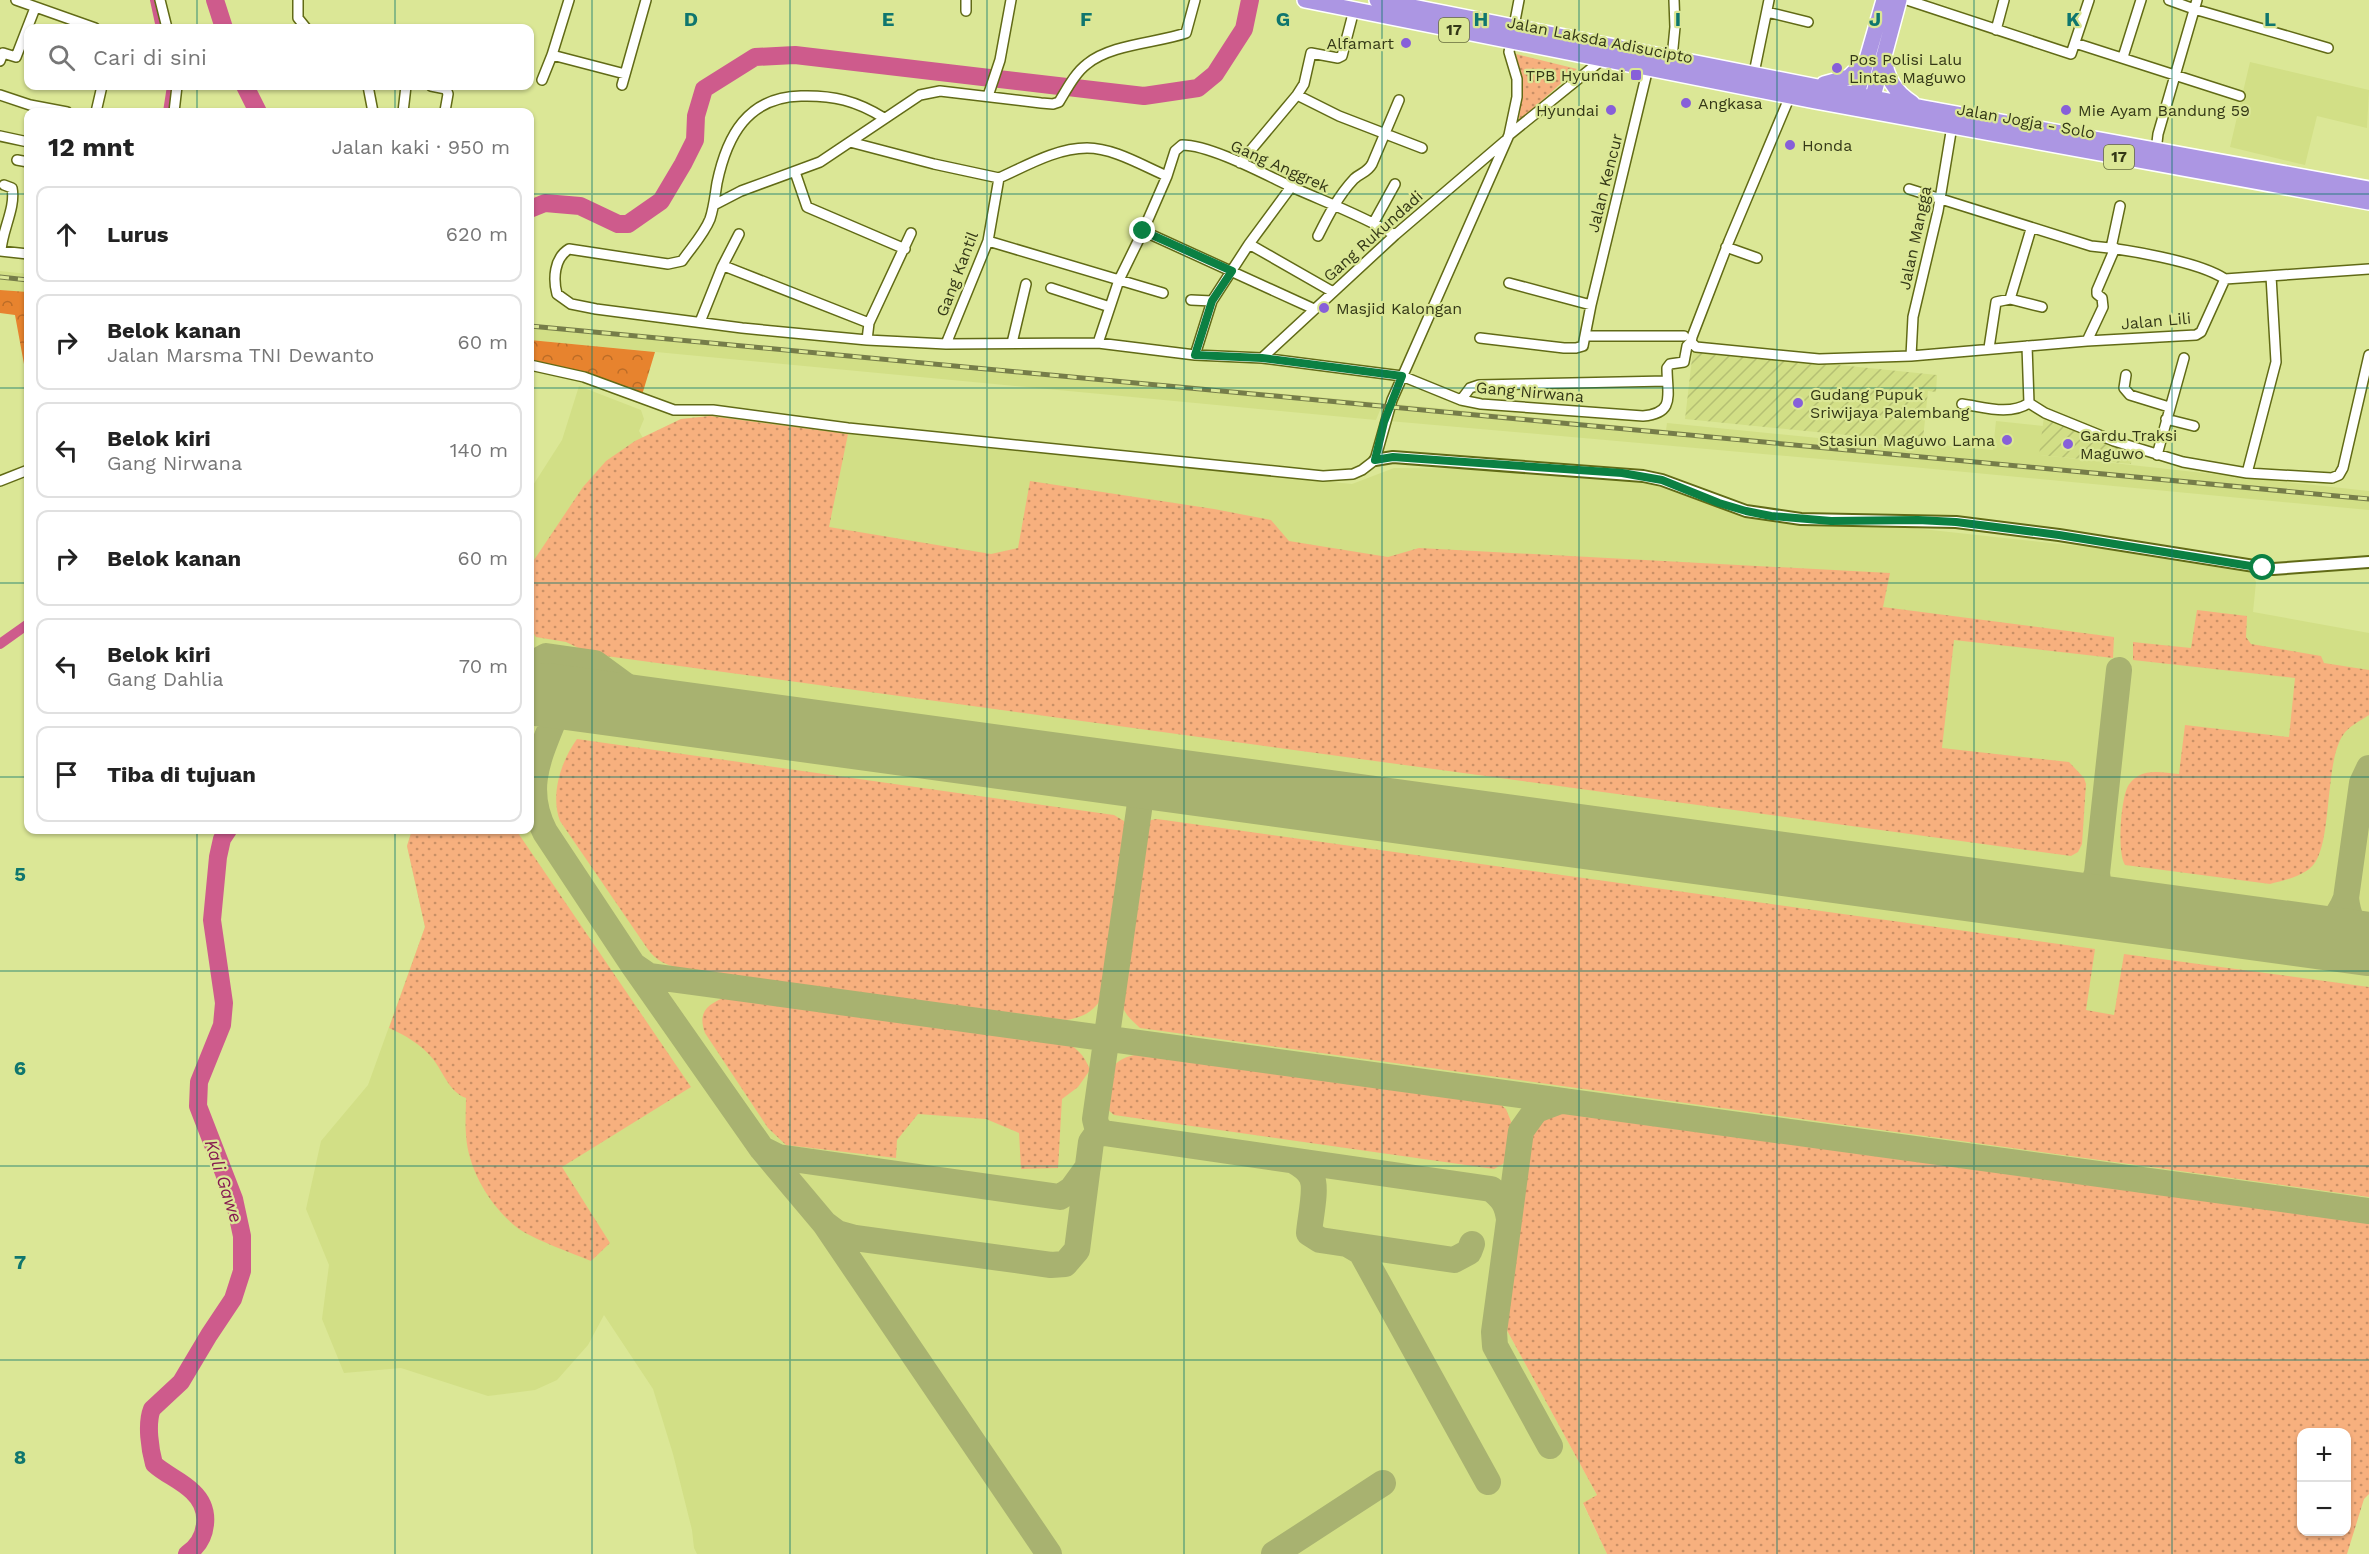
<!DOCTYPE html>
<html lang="id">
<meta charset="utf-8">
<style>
body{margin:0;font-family:"Work Sans",sans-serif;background:#f2f2f2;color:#222}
.controls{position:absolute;right:18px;bottom:18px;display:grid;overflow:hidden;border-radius:12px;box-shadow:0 2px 4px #0004}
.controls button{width:54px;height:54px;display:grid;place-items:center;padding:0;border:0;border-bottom:2px solid #e0e0e0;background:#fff;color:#222;font:30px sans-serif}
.stop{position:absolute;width:18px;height:18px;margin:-14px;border:4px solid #0b8043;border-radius:50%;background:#fff}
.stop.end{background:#0b8043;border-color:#fff;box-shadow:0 2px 6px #0008}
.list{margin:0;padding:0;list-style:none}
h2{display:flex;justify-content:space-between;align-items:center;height:78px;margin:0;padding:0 24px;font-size:26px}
h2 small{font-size:20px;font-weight:400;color:#767676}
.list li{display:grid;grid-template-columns:39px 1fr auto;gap:18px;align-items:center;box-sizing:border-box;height:96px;margin:0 12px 12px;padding:0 12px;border:2px solid #e0e0e0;border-radius:12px}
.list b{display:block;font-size:22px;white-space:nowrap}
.list p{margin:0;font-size:20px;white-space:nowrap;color:#767676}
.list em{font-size:20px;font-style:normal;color:#767676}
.icon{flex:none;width:33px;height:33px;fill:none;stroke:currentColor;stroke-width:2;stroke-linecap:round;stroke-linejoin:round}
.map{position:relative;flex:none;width:2369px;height:1554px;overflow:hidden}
.search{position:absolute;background:#fff;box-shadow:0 2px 4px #0004;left:24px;top:24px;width:510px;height:66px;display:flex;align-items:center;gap:15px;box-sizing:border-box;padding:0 21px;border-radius:12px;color:#767676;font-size:22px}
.panel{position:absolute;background:#fff;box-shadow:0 2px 4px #0004;left:24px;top:108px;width:510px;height:726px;border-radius:12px}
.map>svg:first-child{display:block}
.built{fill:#d2df86}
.industrial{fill:url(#industrial-furrows)}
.green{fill:url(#green-dots);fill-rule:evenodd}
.forest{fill:url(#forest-crowns)}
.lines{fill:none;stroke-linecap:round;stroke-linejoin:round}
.canal{stroke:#ce5b8c;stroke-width:10}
.river{stroke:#ce5b8c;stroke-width:18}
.taxiway{stroke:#a8b270;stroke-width:26}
.runway{stroke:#a8b270;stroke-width:64}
.minor-casing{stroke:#616a16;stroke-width:12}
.tertiary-casing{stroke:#616a16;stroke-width:14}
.trunk-casing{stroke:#fff;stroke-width:18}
.minor{stroke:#fff;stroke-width:9}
.tertiary{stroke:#fff;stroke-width:10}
.trunk{stroke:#ac96e3;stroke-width:15}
.rail-casing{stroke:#767d49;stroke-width:5}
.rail{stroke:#dbe796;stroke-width:3;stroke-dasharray:9;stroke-linecap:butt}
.route{stroke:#0b8043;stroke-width:8}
.grid{fill:none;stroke:#0f766e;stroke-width:1.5;stroke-opacity:0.55}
.poi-dot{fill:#875fd9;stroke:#dbe796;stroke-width:2}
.labels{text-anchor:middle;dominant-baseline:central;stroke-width:4.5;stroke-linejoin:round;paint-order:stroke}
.shield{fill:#dbe796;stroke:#666c3d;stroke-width:1.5}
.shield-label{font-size:15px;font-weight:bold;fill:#343817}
.street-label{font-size:16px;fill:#343817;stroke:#dbe796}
.poi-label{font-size:16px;fill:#343817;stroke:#dbe796;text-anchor:start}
.water-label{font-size:18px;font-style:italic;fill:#851b50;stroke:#dbe796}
.grid-label{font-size:20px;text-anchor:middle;font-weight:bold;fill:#0f766e;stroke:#dbe796;stroke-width:4.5;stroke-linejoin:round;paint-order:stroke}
</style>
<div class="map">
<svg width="2369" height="1554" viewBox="0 0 2369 1554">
<defs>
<pattern id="industrial-furrows" width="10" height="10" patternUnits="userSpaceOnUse" patternTransform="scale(1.5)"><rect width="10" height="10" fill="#d2df86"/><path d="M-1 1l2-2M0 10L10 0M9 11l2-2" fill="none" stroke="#b5c073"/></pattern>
<pattern id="green-dots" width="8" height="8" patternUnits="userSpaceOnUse" patternTransform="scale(1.5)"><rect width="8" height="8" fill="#f7b07e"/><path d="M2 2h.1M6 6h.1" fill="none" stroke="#c99066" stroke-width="1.8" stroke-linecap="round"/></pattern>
<pattern id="forest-crowns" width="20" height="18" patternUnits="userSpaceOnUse" patternTransform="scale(1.5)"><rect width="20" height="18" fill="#e7832e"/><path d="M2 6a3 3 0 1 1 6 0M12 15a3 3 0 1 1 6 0" fill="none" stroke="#bc6c26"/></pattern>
</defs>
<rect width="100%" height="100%" fill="#dbe796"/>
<!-- built -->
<path class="built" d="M2250 62 2369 90 2367 128 2317 116 2305 165 2230 147Z
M0 271 28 274V292L0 290Z
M530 324 931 362 1383 403 1376 420 530 340Z
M579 386 641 410 644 419 639 431 643 438 681 419 710 416 848 434 1352 484 1394 468 1503 469 1599 476 1651 484 1752 519 1837 526 1876 524 2097 548 2252 573 2256 582 2253 612 2369 633V1277L1504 1325 1597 1495 1583 1504 1607 1554H697L694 1548 692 1530 673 1454 653 1389 604 1315 588 1345 557 1380 535 1390 488 1396 401 1368 344 1373 322 1319 329 1265 306 1209 321 1141 368 1085 425 927 407 846 412 830H530V490L562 440Z
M1395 404 1666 430 1667 423 1908 447 1901 444 1902 437 1942 445 1993 450 1996 421 2043 426 2040 455 2369 491V510L1912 467 1389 421Z"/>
<!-- industrial -->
<path class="industrial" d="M1693 350 1937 375 1936 392 1928 391 1923 439 1903 437 1901 444 1867 437 1685 419Z
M2044 416 2132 451 2131 464 2039 455Z"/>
<!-- green -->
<path class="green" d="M1516 54 1577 69 1519 121 1521 76Z
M710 416 848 434 829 527 991 554 1018 548 1030 481 1214 509 1271 520 1289 541 1388 557 1419 548 1890 573 1883 607 2114 637 2113 658 1954 640 1942 748 2069 762 2084 778 2086 784 2082 844 2078 852 2071 856 591 654 566 642 536 637 530 627V566L583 487 606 461 635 441 681 419Z
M2197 610 2247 616 2246 637 2251 644 2321 656 2324 663 2369 670V715C2360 721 2349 726 2343 735 2323 765 2334 852 2309 869 2299 877 2282 881 2270 884L2125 865C2117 852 2121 805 2126 791 2128 784 2132 780 2138 776 2151 769 2165 773 2179 774L2185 725 2289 737 2295 678 2133 660V642L2191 648Z
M577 739 1114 815 1124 821 1127 833 1102 998C1092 1013 1083 1017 1066 1020L682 969C666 965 656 961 647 948L560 821C550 795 561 761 577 739Z
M1157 819 2095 949 2086 1010 2114 1015 2124 954 2369 987V1197L1140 1028C1126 1015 1121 1011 1121 991L1145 826 1151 820Z
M412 830H516L691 1087 562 1167 610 1243 591 1261C572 1253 535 1240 519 1229 491 1208 468 1170 466 1135 465 1123 466 1110 466 1098 449 1092 444 1073 433 1059 421 1044 406 1036 389 1028L425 927 407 846Z
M728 996 1061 1040C1076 1047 1084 1054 1090 1070L1078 1087 1062 1099 1058 1168 1021 1169 1019 1133 986 1119 918 1114 897 1140 896 1158 786 1145 768 1128 705 1033C697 1011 708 1004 728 996Z
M1151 1053 1495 1100 1506 1109 1512 1124 1507 1157 1503 1164 1494 1169 1114 1115 1105 1107C1107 1071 1109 1055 1151 1053Z
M1564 1110 2369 1221V1494L2364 1499 2347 1554H1607L1583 1503 1597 1495 1504 1325 1517 1252 1532 1126C1542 1114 1550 1111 1564 1110ZM2302 1432H2346V1532H2302Z"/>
<!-- forest -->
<path class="forest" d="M0 290 28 292V386L15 315 0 313Z
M530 340 655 352 642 395 581 371 530 361Z"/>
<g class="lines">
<!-- canal -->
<path class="canal" d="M155 0 161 28
M168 112 172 86
M0 644 28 624"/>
<!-- river -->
<path class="river" d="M215 0 224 28
M245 86 258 112
M530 209 545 203 580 206 618 224H628L661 201 683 164 695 140 696 116 704 89 755 57 795 55 1144 96 1198 88 1215 74 1244 29 1250 0
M187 1554C208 1540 212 1510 193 1492 181 1480 166 1475 154 1464 150 1449 146 1424 152 1409L181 1382 209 1335 233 1299 242 1271V1236L234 1199 198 1106 199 1082 222 1025 224 1003 212 920 218 857 222 839 228 830"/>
<!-- taxiway -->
<path class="taxiway" d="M530 668 537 661 546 656 595 663 659 710
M530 704 536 713 555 717 585 700
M555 717C538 759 523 790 545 832L633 965 762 1149 825 1224 1049 1554
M2369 768 2362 783 2346 898C2348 916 2353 928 2369 938
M1119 774C1132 781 1137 789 1140 803
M2066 903C2089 900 2090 893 2097 873
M2119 910C2101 902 2099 891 2097 873L2119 670
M2297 934C2322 932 2337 922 2346 898
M633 965 649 976 2369 1211
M1104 1133 1097 1127 1095 1119 1140 803 1147 791 1164 780
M762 1149 778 1157 1060 1197 1072 1189 1088 1167
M1294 1161C1301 1165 1309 1170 1312 1178 1317 1189 1310 1219 1309 1233L1320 1240 1454 1260 1469 1252 1472 1244
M825 1224 837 1233 855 1238 1051 1265 1065 1264 1077 1250 1091 1142 1096 1135 1104 1133 1491 1189C1503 1198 1507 1205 1509 1219
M1349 1245 1361 1252 1488 1482
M1550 1446 1495 1346 1494 1332 1521 1131 1536 1110 1560 1101
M1274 1554 1383 1483"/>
<!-- runway -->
<path class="runway" d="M546 695 2369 944"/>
<defs>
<path id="minor" d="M16 0 95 28
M160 0 167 28
M298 0V18L306 28
M966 0V11
M1907 0 2071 54 2089 0
M2169 0 2194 9 2328 48
M1767 12 1808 22
M1996 30 2004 0
M2075 43 2240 96
M552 55 625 74
M2123 57 2141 0
M1672 58 1675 27 1674 0
M0 61 3 53 16 57 35 8
M1754 73 1769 0
M542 80 552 55 569 0
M622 85 646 0
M368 86 373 112
M431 86 446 89 448 94 445 111
M0 95 30 105 67 112
M1297 95 1339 116 1422 148
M988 96 1000 60 1011 0
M1790 96 1729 241 1692 337 1691 342 1696 347 1819 359 1911 356 2087 341 2196 335 2201 332 2225 279 2369 269
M96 112 102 86
M174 112 177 86
M403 112 406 86
M884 118C857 101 833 95 801 96 748 97 727 135 717 183 715 195 714 207 710 219 704 234 691 248 682 261L668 264 569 249C554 258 553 279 557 294L571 304 596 309 742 328 867 340 946 344 1098 343 1195 355 1262 358 1402 376 1461 400 1481 404 1643 416C1676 413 1667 395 1667 368L1670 364 1684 362 1687 346 1691 342
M1509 135 1517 97V79L1509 52 1519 0
M0 136 28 142
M850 142 934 164 999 178
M2156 151 2158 134 2197 0
M17 160 28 162
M1240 163 1297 95 1304 84 1311 53 1338 58 1342 56 1354 10
M795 172 807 207 905 249
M999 178C1026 166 1056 148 1087 148 1114 148 1143 166 1167 176
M1909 189 2091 246C2124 249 2198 261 2225 279
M714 205 741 191 820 162 920 95 940 91 1041 103 1053 104 1059 102C1067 89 1075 73 1087 64 1111 44 1157 43 1186 33L1195 0
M1374 222 1395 184
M1143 231 1314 309
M1318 236C1328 216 1338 196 1354 179 1360 173 1367 173 1372 164L1399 100
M988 241 1163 293
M1249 244 1333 292
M1726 247 1757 258
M2111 248 2120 206
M0 251 28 254
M1 251C2 230 16 208 12 188L4 185
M724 266 869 323
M1509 283 1591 305
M1051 288 1110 307
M2010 299 2031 229
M1191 300 1212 301
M700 322 722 267 739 234
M1586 336H1684
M1480 338 1564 348H1576L1583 346 1591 305 1648 68
M867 340 869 323 911 233
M2087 341 2103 307 2102 298 2097 294V290L2115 248
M1012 343 1026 284
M1098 343 1119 280 1143 231 1167 176 1175 151 1182 145C1211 145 1266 175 1294 188 1328 203 1363 216 1395 235
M946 344 988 241 999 178
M2027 346 2029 403 2045 413 2114 441 2183 462 2247 473 2332 478 2339 475 2343 468 2369 355
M1989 348 1996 302 2010 299 2042 307
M1195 355 1212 301 1249 244 1291 187
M1911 356 1913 317 1938 211 1952 126
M1262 358 1395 235 1505 141
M530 365 584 377 674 410H713L848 428 1323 476 1353 474 1362 470 1375 460 1392 400 1509 135 1603 59
M2126 375 2124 388 2130 395 2169 407
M1461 400 1470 388 1479 385 1667 381
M1962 404C1984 407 2009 416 2029 403
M2166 419 2194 426
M2157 455 2184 358
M2247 473 2276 362 2271 276
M0 481 28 470"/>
<path id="tertiary" d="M1375 460 1393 457 1643 476 1662 480 1746 511 1801 519 1956 522 2059 535 2273 569 2369 562"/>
<path id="trunk" d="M1305 0 1815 101 2369 202
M1377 0 1924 108 2369 189
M1884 57C1886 78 1895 92 1912 103
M1824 84 1849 77 1865 61
M1855 101 1884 0
M1871 104 1899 0"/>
</defs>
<!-- minor casing -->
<use href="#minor" class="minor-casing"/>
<!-- tertiary casing -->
<use href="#tertiary" class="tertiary-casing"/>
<!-- trunk casing -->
<use href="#trunk" class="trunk-casing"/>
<!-- minor -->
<use href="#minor" class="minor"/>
<!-- tertiary -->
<use href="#tertiary" class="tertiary"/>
<!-- trunk -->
<use href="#trunk" class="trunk"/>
<defs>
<path id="rail" d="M0 277 28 280
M530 326 2369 499"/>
</defs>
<!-- rail casing -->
<use href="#rail" class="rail-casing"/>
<!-- rail -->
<use href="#rail" class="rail"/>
</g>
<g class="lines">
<!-- route -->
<path class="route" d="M1143 231 1232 271 1212 301 1195 355 1262 358 1402 376 1384 422 1375 460 1393 457 1622 473 1662 480 1719 503 1746 511 1771 516 1831 521 1918 520 1956 522 2059 535 2263 568"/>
</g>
<!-- grid -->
<path class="grid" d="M197 0V28M395 0V28M592 0V1554M790 0V1554M987 0V1554M1184 0V1554M1382 0V1554M1579 0V1554M1777 0V1554M1974 0V1554M2172 0V1554M197 86V112M395 86V112M0 194H28M530 194H2369M0 388H28M530 388H2369M0 583H28M530 583H2369M0 777H28M530 777H2369M197 830V1554M395 830V1554M0 971H2369M0 1166H2369M0 1360H2369"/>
<!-- markers -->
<g class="poi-dot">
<circle cx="1406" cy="43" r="6"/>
<circle cx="1837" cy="68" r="6"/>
<rect x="1630" y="69" width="12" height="12" rx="3"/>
<circle cx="1686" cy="103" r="6"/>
<circle cx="1611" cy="110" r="6"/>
<circle cx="2066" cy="110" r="6"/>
<circle cx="1790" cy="145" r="6"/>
<circle cx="1324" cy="308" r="6"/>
<circle cx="1798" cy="403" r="6"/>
<circle cx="2007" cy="440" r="6"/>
<circle cx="2068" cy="444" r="6"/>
</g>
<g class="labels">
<!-- shield labels -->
<g class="shield">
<rect x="1439" y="18" width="30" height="24" rx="4.5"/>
<rect x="2104" y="145" width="30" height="24" rx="4.5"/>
</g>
<g class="shield-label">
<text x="1454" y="30">17</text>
<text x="2119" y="157">17</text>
</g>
<!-- street labels -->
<g class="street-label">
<text transform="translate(1600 40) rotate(11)">Jalan Laksda Adisucipto</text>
<text transform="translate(2026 121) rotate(10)">Jalan Jogja - Solo</text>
<text transform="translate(1280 166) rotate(24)">Gang Anggrek</text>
<text transform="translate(1605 183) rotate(-76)">Jalan Kencur</text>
<text transform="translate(1373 236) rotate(-42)">Gang Rukundadi</text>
<text transform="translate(1915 238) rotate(-78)">Jalan Mangga</text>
<text transform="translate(957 274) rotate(-69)">Gang Kantil</text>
<text transform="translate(2156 321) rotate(-5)">Jalan Lili</text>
<text transform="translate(1530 392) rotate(5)">Gang Nirwana</text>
</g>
<!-- poi labels -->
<g class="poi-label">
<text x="1394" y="43" text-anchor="end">Alfamart</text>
<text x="1849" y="59">Pos Polisi Lalu<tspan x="1849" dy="18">Lintas Maguwo</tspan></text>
<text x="1624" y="75" text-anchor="end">TPB Hyundai</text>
<text x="1698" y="103">Angkasa</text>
<text x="1599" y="110" text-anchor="end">Hyundai</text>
<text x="2078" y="110">Mie Ayam Bandung 59</text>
<text x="1802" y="145">Honda</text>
<text x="1336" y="308">Masjid Kalongan</text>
<text x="1810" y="394">Gudang Pupuk<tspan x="1810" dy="18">Sriwijaya Palembang</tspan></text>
<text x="2080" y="435">Gardu Traksi<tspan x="2080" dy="18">Maguwo</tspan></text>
<text x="1995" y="440" text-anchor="end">Stasiun Maguwo Lama</text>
</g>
<!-- water labels -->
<g class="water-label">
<text transform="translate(224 1181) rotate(72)">Kali Gawe</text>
</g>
</g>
<g class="grid-label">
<text x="691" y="26">D</text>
<text x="888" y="26">E</text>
<text x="1086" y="26">F</text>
<text x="1283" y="26">G</text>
<text x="1481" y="26">H</text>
<text x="1678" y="26">I</text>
<text x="1875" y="26">J</text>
<text x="2073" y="26">K</text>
<text x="2270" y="26">L</text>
<text x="20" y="881">5</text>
<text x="20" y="1075">6</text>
<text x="20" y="1269">7</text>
<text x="20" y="1464">8</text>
</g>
</svg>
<div class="controls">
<button>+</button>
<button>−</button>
</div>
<div class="stop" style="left:2263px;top:568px"></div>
<div class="stop end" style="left:1143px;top:231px"></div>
<div class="search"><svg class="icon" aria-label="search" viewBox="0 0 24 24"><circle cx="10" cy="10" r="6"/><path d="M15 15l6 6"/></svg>Cari di sini</div>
<section class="panel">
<h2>12 mnt<small>Jalan kaki · 950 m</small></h2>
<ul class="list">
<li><svg class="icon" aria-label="ahead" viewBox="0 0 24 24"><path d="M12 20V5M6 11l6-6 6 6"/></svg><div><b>Lurus</b></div><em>620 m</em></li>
<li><svg class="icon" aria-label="right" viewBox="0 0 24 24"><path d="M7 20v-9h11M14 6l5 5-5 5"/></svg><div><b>Belok kanan</b><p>Jalan Marsma TNI Dewanto</p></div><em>60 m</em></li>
<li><svg class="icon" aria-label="left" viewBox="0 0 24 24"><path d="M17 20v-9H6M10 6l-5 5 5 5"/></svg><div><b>Belok kiri</b><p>Gang Nirwana</p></div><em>140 m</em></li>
<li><svg class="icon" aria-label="right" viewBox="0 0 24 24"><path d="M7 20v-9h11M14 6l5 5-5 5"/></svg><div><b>Belok kanan</b></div><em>60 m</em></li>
<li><svg class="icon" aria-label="left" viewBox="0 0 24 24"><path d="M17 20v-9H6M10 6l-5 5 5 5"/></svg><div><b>Belok kiri</b><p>Gang Dahlia</p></div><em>70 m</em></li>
<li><svg class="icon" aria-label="arrive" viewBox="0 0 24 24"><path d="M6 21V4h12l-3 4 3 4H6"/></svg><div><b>Tiba di tujuan</b></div></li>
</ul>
</section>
</div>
